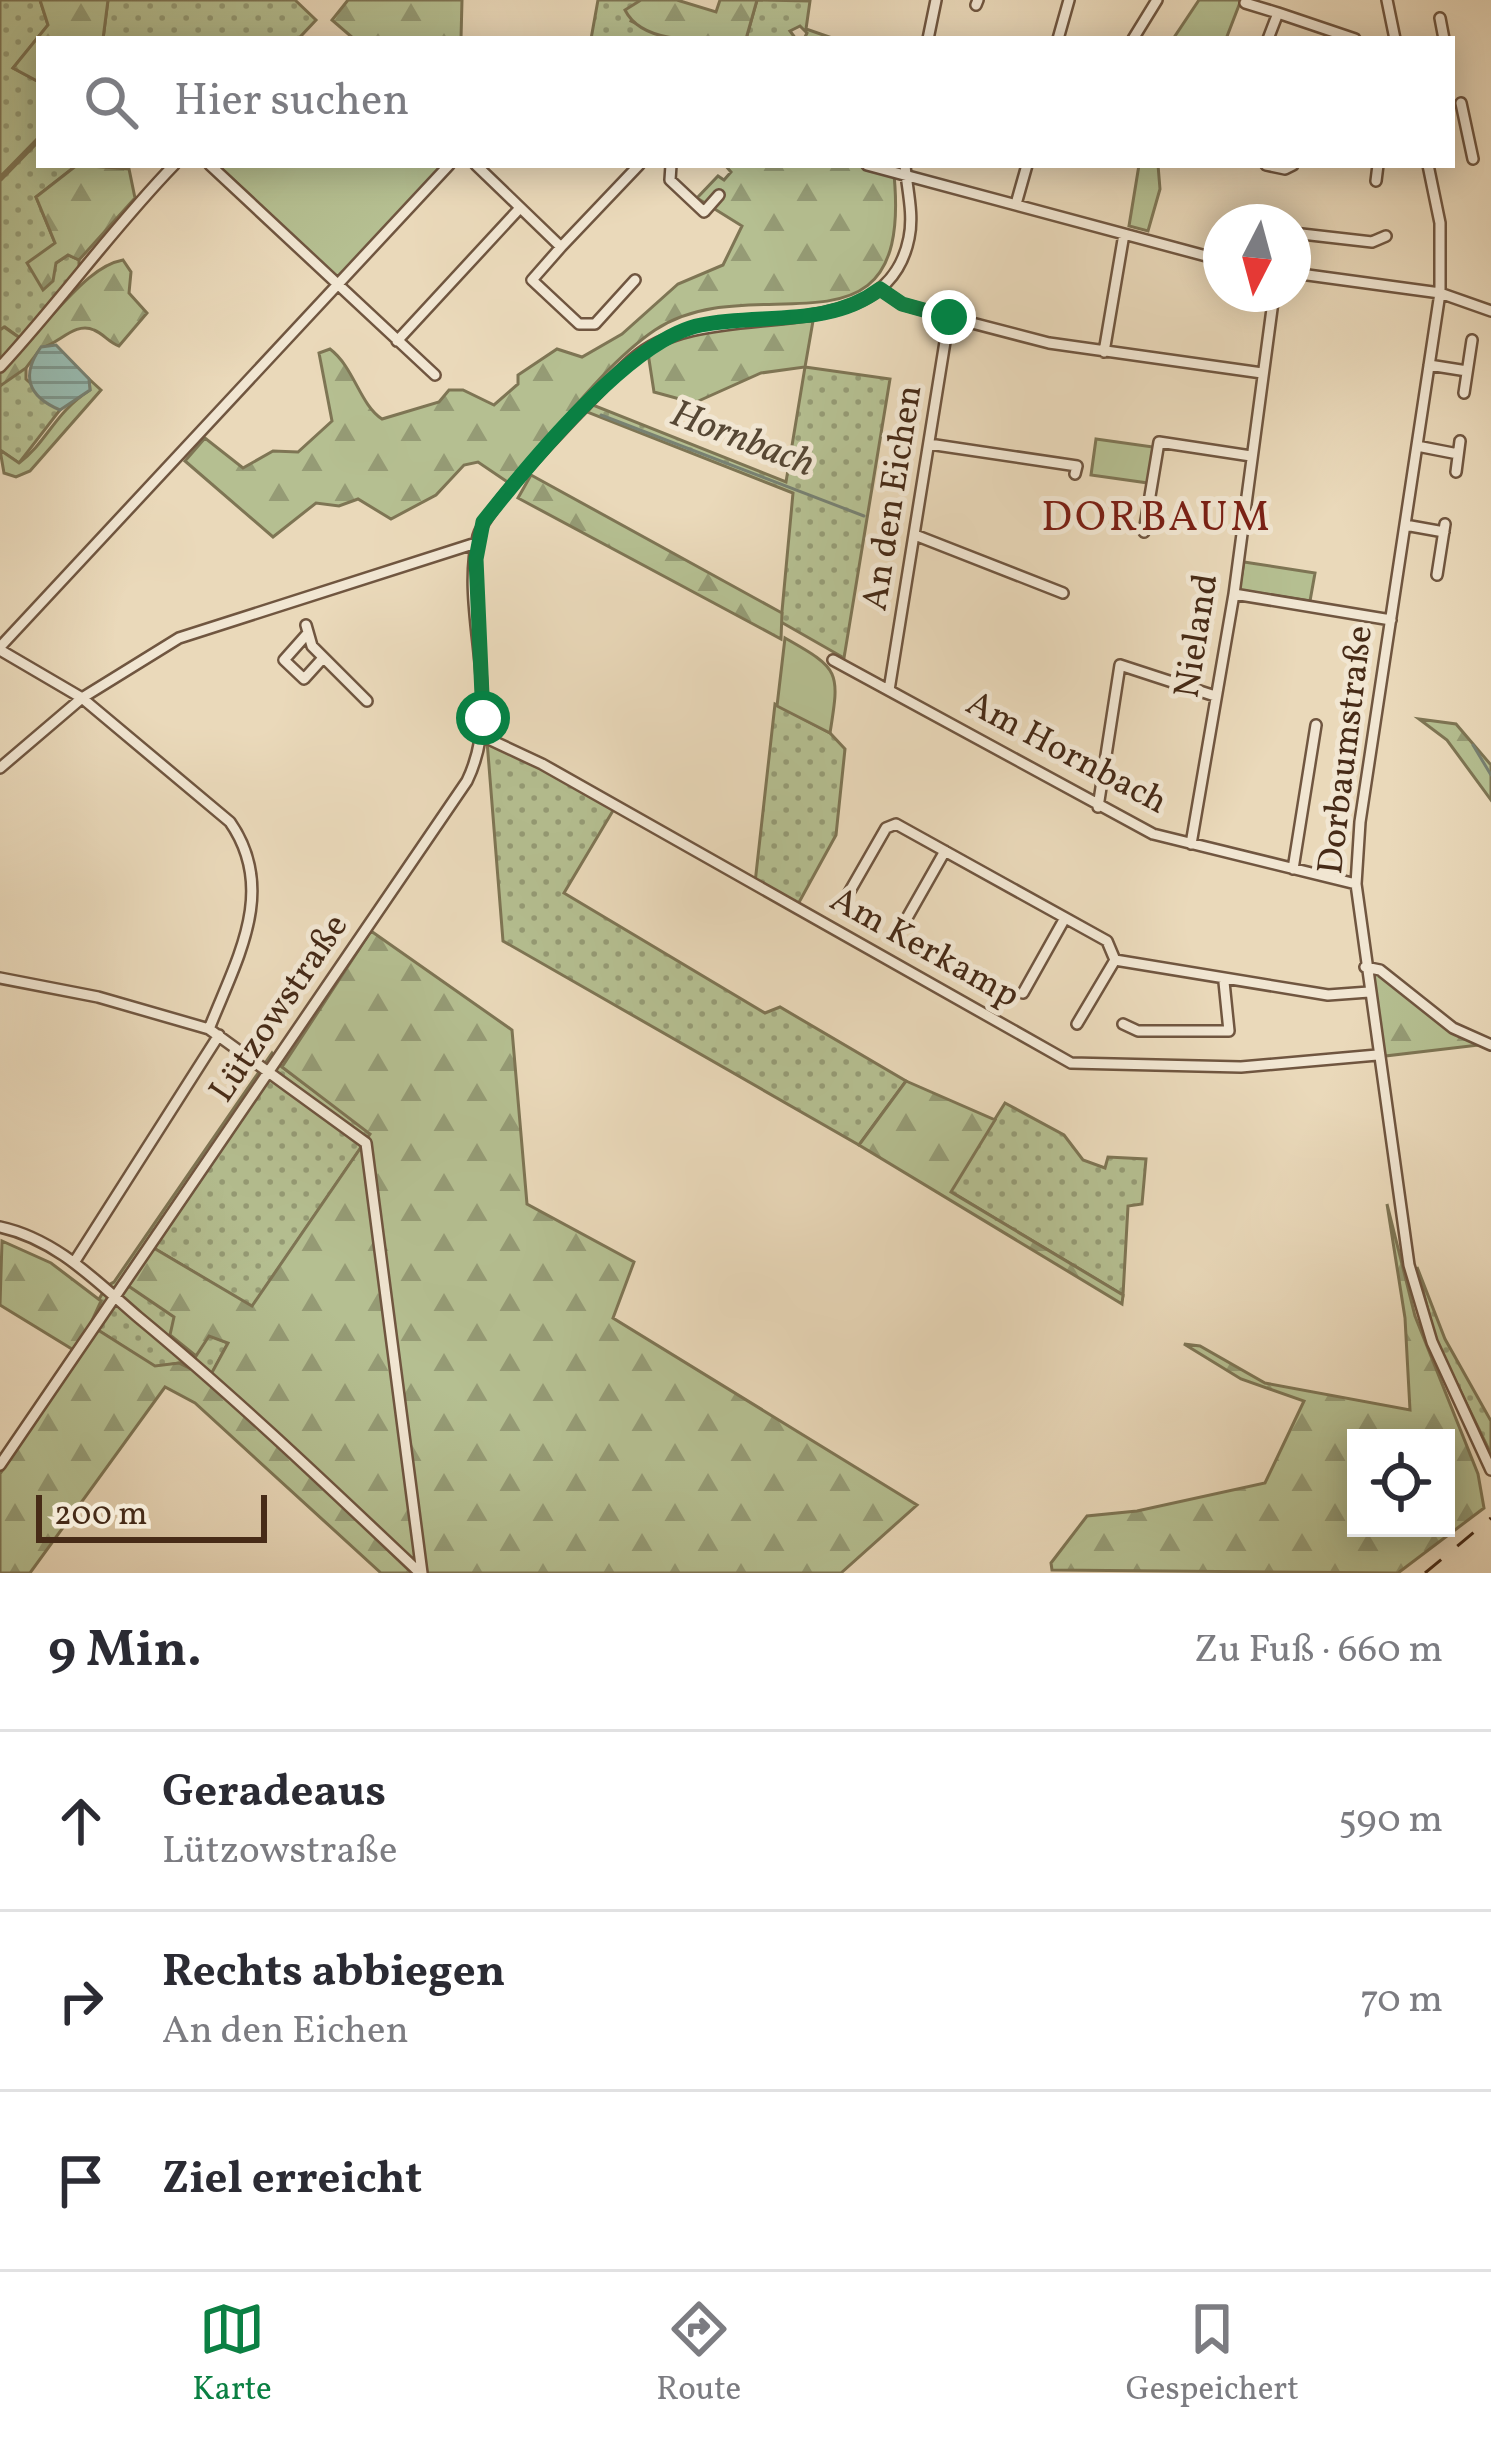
<!DOCTYPE html>
<html lang="de">
<meta charset="utf-8">
<style>
body{margin:0;font-family:Vollkorn,serif;background:#f2f2f3;color:#2b2b33}
.controls{position:absolute;right:36px;bottom:36px;display:grid;overflow:hidden;border-radius:0px;box-shadow:0 6px 30px #0003}
.controls button{width:108px;height:108px;display:grid;place-items:center;padding:0;border:0;border-bottom:3px solid #e1e1e2;background:#fff;color:#2b2b33;font:60px sans-serif}
.compass{position:absolute;left:1203px;top:204px;width:108px;height:108px;border-radius:50%;background:#fff;box-shadow:0 6px 30px #0003;rotate:186deg}
.scale{position:absolute;left:36px;bottom:30px;width:231px;box-sizing:border-box;padding-left:12px;border:6px solid #472b17;border-top:0;font-size:33px;line-height:42px;white-space:nowrap;color:#472b17;-webkit-text-stroke:9px #f1e6d2;paint-order:stroke}
.stop{position:absolute;width:36px;height:36px;margin:-27px;border:9px solid #0b8043;border-radius:50%;background:#fff}
.stop.end{background:#0b8043;border-color:#fff;box-shadow:0 3px 12px #0008}
.list{margin:0;padding:0;list-style:none}
h2{display:flex;justify-content:space-between;align-items:center;height:156px;margin:0;padding:0 48px;font-size:51px}
h2 small{font-size:39px;font-weight:400;color:#7c7c81}
.list li{display:grid;grid-template-columns:78px 1fr auto;gap:36px;align-items:center;box-sizing:border-box;height:180px;padding:0 48px;border-top:3px solid #e1e1e2}
.list b{display:block;font-size:45px;white-space:nowrap}
.list p{margin:0;font-size:39px;white-space:nowrap;color:#7c7c81}
.list em{font-size:39px;font-style:normal;color:#7c7c81}
.icon{flex:none;width:66px;height:66px;fill:none;stroke:currentColor;stroke-width:2;stroke-linecap:round;stroke-linejoin:round}
.map{position:relative;flex:none;width:1491px;height:1573px;overflow:hidden}
.search{position:absolute;background:#fff;box-shadow:0 6px 30px #0003;left:36px;right:36px;top:36px;height:132px;display:flex;align-items:center;gap:30px;box-sizing:border-box;padding:0 42px;border-radius:0px;color:#7c7c81;font-size:45px}
.sheet{height:696px;background:#fff}
nav{display:flex;justify-content:space-around;align-items:center;box-sizing:border-box;height:168px;border-top:3px solid #e1e1e2;background:#fff;font-size:33px;color:#7c7c81}
nav a{display:grid;justify-items:center;gap:6px}
nav .on{color:#0b8043}
.map>svg:first-child{display:block}
.grass{fill:url(#grass-dots);stroke:#7e7554;stroke-width:3}
.forest{fill:url(#forest-firs);stroke:#7e7554;stroke-width:3;fill-rule:evenodd}
.park{fill:#b5bf91;stroke:#7e7554;stroke-width:3}
.water{fill:url(#water-rules);stroke:#788172;stroke-width:3}
.lines{fill:none;stroke-linecap:round;stroke-linejoin:round}
.stream{stroke:#788172;stroke-width:3}
.minor-casing{stroke:#705640;stroke-width:14}
.minor{stroke:#f1e6d2;stroke-width:9}
.rail{stroke:#472b17;stroke-width:3;stroke-dasharray:21 21;stroke-linecap:butt}
.route{stroke:#0b8043;stroke-width:15}
.labels{text-anchor:middle;dominant-baseline:central;stroke-width:10;stroke-linejoin:round;paint-order:stroke}
.street-label{font-size:36px;fill:#472b17;stroke:#f1e6d2}
.water-label{font-size:39px;font-style:italic;fill:#574835;stroke:#f1e6d2}
.quarter-label{font-size:42px;letter-spacing:3px;fill:#7a1f14;stroke:#f1e6d2}
</style>
<div class="map">
<svg width="1491" height="1573" viewBox="0 0 1491 1573">
<defs>
<pattern id="grass-dots" width="8" height="8" patternUnits="userSpaceOnUse" patternTransform="scale(3)"><rect width="8" height="8" fill="#b5bf91"/><path d="M2 2h.1M6 6h.1" fill="none" stroke="#959b75" stroke-width="1.8" stroke-linecap="round"/></pattern>
<pattern id="forest-firs" width="22" height="20" patternUnits="userSpaceOnUse" patternTransform="scale(3)"><rect width="22" height="20" fill="#b5bf91"/><path d="M5 1l3.5 6h-7zM16 11l3.5 6h-7z" fill="#959b75"/></pattern>
<pattern id="water-rules" width="6" height="5" patternUnits="userSpaceOnUse" patternTransform="scale(3)"><rect width="6" height="5" fill="#98baaf"/><path d="M0 2.5h6" fill="none" stroke="#7e978d"/></pattern>
</defs>
<rect width="100%" height="100%" fill="#ead9ba"/>
<filter id="stains"><feTurbulence type="fractalNoise" baseFrequency=".00167" numOctaves="4"/><feColorMatrix values="0 0 0 0 .2 0 0 0 0 .09 0 0 0 0 .02 0 0 0 .5 -.17"/></filter>
<radialGradient id="worn" r=".72"><stop offset=".6" stop-color="#630" stop-opacity="0"/><stop offset="1" stop-color="#630" stop-opacity=".3"/></radialGradient>
<!-- grass -->
<path class="grass" d="M0 0H40L48 25 13 68 39 82V137L0 177Z
M108 0H295L316 20 300 37 287 39H103Z
M598 0H641L631 21 669 39H591Z
M757 0 810 1 806 29 835 39H804L807 33 800 26 790 31 796 39H746Z
M39 141V165H77L36 197 55 243 56 263 68 255 79 260V274L24 341 5 327 0 330V181Z
M805 367 890 379 844 658 781 622 793 493 587 412 593 405 786 482Z
M26 368V379L60 410 19 463 0 450V386L14 371Z
M775 704 830 733 845 749 836 835 797 906 755 883Z
M487 741 617 804 564 893 765 1013 780 1007 906 1081 859 1145 503 941Z
M272 1053 282 1067 371 1133 252 1307 152 1247 128 1285 175 1317 195 1356 209 1335 228 1343 209 1379 179 1363 155 1367 90 1325C91 1313 103 1286 114 1282Z
M1005 1103 1064 1135 1083 1160 1105 1168 1108 1157 1146 1159 1142 1204 1128 1206 1123 1295 950 1191Z
M1417 1267 1445 1339 1491 1421V1454L1436 1341Z"/>
<!-- forest -->
<path class="forest" d="M40 0H108L103 39H39V82L13 68 48 25Z
M348 0H462L461 39H354L332 20Z
M641 0H677L716 12 720 0H757L746 39C710 39 644 48 625 10Z
M77 165 129 169 135 198 79 260 68 255 56 263 53 281 43 290 27 263 55 243 36 197Z
M725 165H893C918 378 757 262 655 330 603 365 552 436 509 483L478 462 464 465 436 495 391 519 358 499 339 506 316 503 273 537 185 461 205 438 243 468 273 451 298 452 332 421 319 353 330 349C354 367 360 405 382 419L439 402 449 390H463L494 405 518 384V375L557 349 582 357 622 334 678 284 723 265 742 226 697 198 718 176 724 180 731 172Z
M123 260 131 272 129 293 147 313 119 346C108 342 104 334 94 330 75 321 59 344 41 348L26 368 0 386V330L4 327 24 341C55 319 85 267 123 260Z
M813 321 805 367 761 373 694 403 654 392 648 353C691 322 762 323 813 321Z
M89 379 101 390 30 471 16 477 4 473 0 450 19 463C48 441 54 413 90 390Z
M531 475 782 613 781 639 518 498Z
M1419 719 1456 724 1491 765V800L1447 740Z
M371 931 512 1030 527 1204 634 1262 613 1318 917 1505 841 1573H381L195 1403 165 1387 30 1573H0V1474L80 1354 0 1305 2 1241 51 1263 101 1301 90 1325 155 1366 179 1363 209 1378 228 1343 209 1336 196 1356 170 1335 174 1317 127 1285 152 1247 252 1306 370 1134 282 1067Z
M1379 968 1478 1040 1479 1045 1385 1056 1369 970Z
M906 1081 995 1120 951 1192 1123 1295 1122 1304 859 1145Z
M1387 1204 1415 1316 1478 1474 1484 1508 1398 1573 1052 1570 1051 1563 1087 1516 1137 1511 1265 1483 1304 1401 1241 1379 1184 1344 1200 1346 1265 1383 1410 1410 1405 1318ZM1356 1438H1446V1528H1356Z"/>
<!-- park -->
<path class="park" d="M1199 0H1241L1226 39H1173Z
M218 165H444L338 279Z
M1139 165H1158L1160 189 1148 231 1129 226Z
M1096 439 1153 447 1148 483 1091 475Z
M1244 562 1315 573 1310 601 1239 590Z
M785 638C840 669 840 671 830 733L777 706Z"/>
<!-- water -->
<path class="water" d="M56 345 89 379 90 390 60 410C27 396 21 375 41 347Z"/>
<g class="lines">
<!-- stream -->
<path class="stream" d="M601 415 864 516
M1473 745 1491 775"/>
<defs>
<path id="minor" d="M1387 0 1395 39
M1245 3 1278 13
M976 5 978 0
M1440 18 1444 39
M928 39 936 0
M1058 39 1069 0
M1133 39 1157 0
M1268 39 1278 13 1355 39
M1461 103 1473 159
M210 165 435 375
M476 165 561 247 532 280 579 324H595L635 280
M671 165 670 180 704 212 719 195
M867 165 1221 260
M1266 165 1285 169 1293 165
M1428 165 1440 223V293L1360 822 1356 884 1409 1265 1432 1342 1491 1470
M1376 181 1378 165
M1016 204 1027 165
M1293 233 1372 242 1386 236
M561 247 639 165
M1293 273 1440 293 1491 311
M880 289 902 304 949 317 889 690
M949 317 1049 343 1262 373
M397 341 520 208
M1104 352 1124 234
M1429 365 1467 371
M0 367C61 301 112 229 174 165
M1464 393 1472 340
M929 444 1077 466 1075 474
M1417 446 1458 454
M1456 472 1460 441
M1405 525 1444 532
M1144 532 1159 442 1251 456
M915 535 1063 593
M1437 575 1445 524
M1234 594 1391 620
M306 625 312 646 367 701
M308 633 284 660 304 679 323 658
M0 647 449 165
M0 650 82 698 230 822C278 891 236 960 209 1029
M833 660 1153 834 1356 884
M482 736 542 764 1071 1063 1241 1067 1377 1055
M0 768 82 698 179 638 476 543
M1098 807 1120 665 1215 696
M1191 844 1234 594 1274 294
M1293 869 1316 725
M847 896 886 828 896 824 1107 941 1115 960 1328 995 1369 992
M903 925 945 851
M1365 967 1380 970 1453 1028 1491 1045
M0 978 98 997 209 1029 366 1143 422 1573
M1023 993 1065 918
M1077 1024 1115 960
M1123 1024 1138 1031H1229L1224 982
M0 1227C56 1239 96 1281 138 1317 236 1398 327 1485 420 1573
M75 1261 219 1035
M0 1465 467 781C505 703 459 614 478 536 486 505 605 383 634 358 710 291 885 358 909 238 914 214 907 189 905 165"/>
</defs>
<!-- minor casing -->
<use href="#minor" class="minor-casing"/>
<!-- minor -->
<use href="#minor" class="minor"/>
<!-- rail -->
<path class="rail" d="M1425 1573 1491 1518"/>
</g>
<g class="lines">
<!-- route -->
<path class="route" d="M483 718 476 559 483 522C528 465 631 338 701 325 761 313 828 328 880 289L902 304 949 317"/>
</g>
<g class="labels">
<!-- street labels -->
<g class="street-label">
<text transform="translate(894 498) rotate(-81)">An den Eichen</text>
<text transform="translate(1198 636) rotate(-81)">Nieland</text>
<text transform="translate(1347 750) rotate(-83)">Dorbaumstraße</text>
<text transform="translate(1066 754) rotate(28)">Am Hornbach</text>
<text transform="translate(924 949) rotate(29)">Am Kerkamp</text>
<text transform="translate(280 1009) rotate(-56)">Lützowstraße</text>
</g>
<!-- water labels -->
<g class="water-label">
<text transform="translate(742 440) rotate(21)">Hornbach</text>
</g>
<!-- quarter labels -->
<g class="quarter-label">
<text x="1157" y="519">DORBAUM</text>
</g>
</g>
<rect width="100%" height="100%" filter="url(#stains)"/>
<rect width="100%" height="100%" fill="url(#worn)"/>
</svg>
<div class="controls">
<button><svg class="icon" aria-label="locate" viewBox="0 0 24 24"><circle cx="12" cy="12" r="6"/><path d="M12 2v4M12 18v4M2 12h4M18 12h4"/></svg></button>
</div>
<svg class="compass" viewBox="-18 -18 36 36"><path d="M0-13l5 13h-10z" fill="#e53935"/><path d="M0 13l5-13h-10z" fill="#7c7c81"/></svg>
<div class="scale">200 m</div>
<div class="stop" style="left:483px;top:718px"></div>
<div class="stop end" style="left:949px;top:317px"></div>
<div class="search"><svg class="icon" aria-label="search" viewBox="0 0 24 24"><circle cx="10" cy="10" r="6"/><path d="M15 15l6 6"/></svg>Hier suchen</div>
</div>
<section class="sheet">
<h2>9 Min.<small>Zu Fuß · 660 m</small></h2>
<ul class="list">
<li><svg class="icon" aria-label="ahead" viewBox="0 0 24 24"><path d="M12 20V5M6 11l6-6 6 6"/></svg><div><b>Geradeaus</b><p>Lützowstraße</p></div><em>590 m</em></li>
<li><svg class="icon" aria-label="right" viewBox="0 0 24 24"><path d="M7 20v-9h11M14 6l5 5-5 5"/></svg><div><b>Rechts abbiegen</b><p>An den Eichen</p></div><em>70 m</em></li>
<li><svg class="icon" aria-label="arrive" viewBox="0 0 24 24"><path d="M6 21V4h12l-3 4 3 4H6"/></svg><div><b>Ziel erreicht</b></div></li>
</ul>
</section>
<nav>
<a class="on"><svg class="icon" aria-label="map" viewBox="0 0 24 24"><path d="M3 6l6-2 6 2 6-2v14l-6 2-6-2-6 2zM9 4v14M15 6v14"/></svg>Karte</a>
<a><svg class="icon" aria-label="directions" viewBox="0 0 24 24"><path d="M12 3l9 9-9 9-9-9zM9 14v-3h6M13 9l2 2-2 2"/></svg>Route</a>
<a><svg class="icon" aria-label="saved" viewBox="0 0 24 24"><path d="M7 4h10v16l-5-4-5 4z"/></svg>Gespeichert</a>
</nav>
